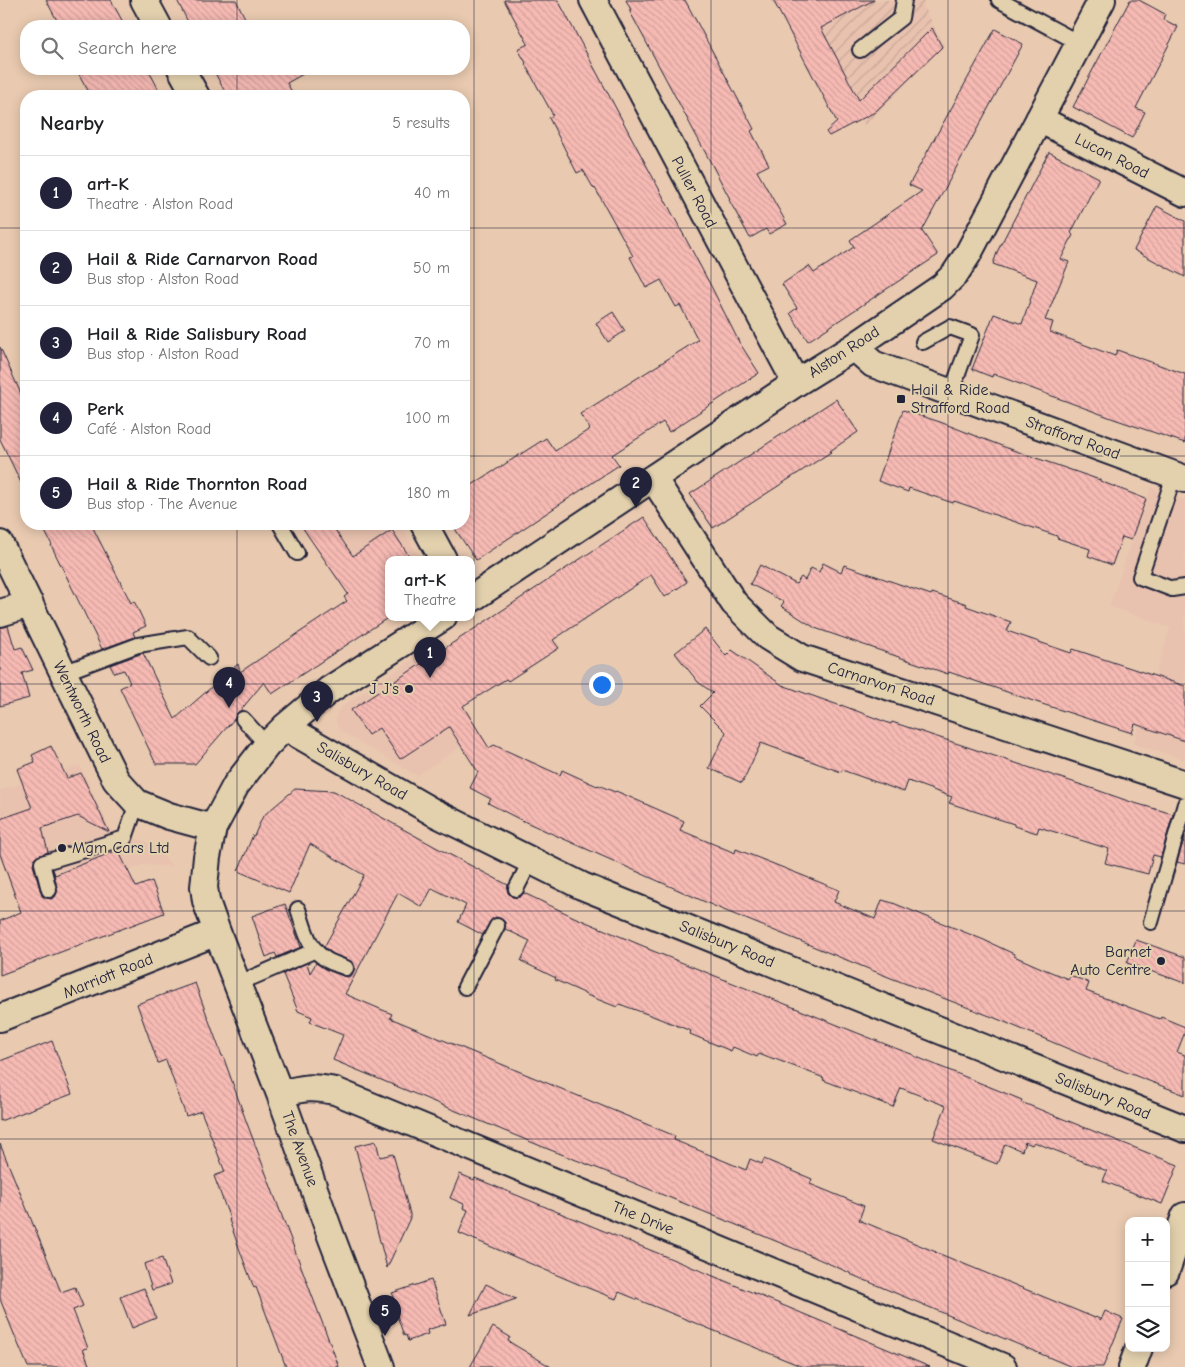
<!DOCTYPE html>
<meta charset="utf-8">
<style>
body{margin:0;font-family:"Comic Neue",sans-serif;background:#f2f2f2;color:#202124}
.controls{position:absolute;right:15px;bottom:15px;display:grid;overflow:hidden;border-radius:10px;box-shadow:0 2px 12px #0003}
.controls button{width:45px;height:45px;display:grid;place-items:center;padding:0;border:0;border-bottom:1px solid #e0e0e0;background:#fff;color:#202124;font:25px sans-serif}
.you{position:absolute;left:601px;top:684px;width:18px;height:18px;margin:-12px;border:4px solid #fff;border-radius:50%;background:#1a73e8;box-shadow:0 0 0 8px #1a73e833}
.badge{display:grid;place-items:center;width:32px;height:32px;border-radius:50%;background:#22223b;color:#fff;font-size:16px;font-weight:700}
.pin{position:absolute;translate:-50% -41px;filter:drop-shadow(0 1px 2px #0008)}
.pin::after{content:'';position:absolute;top:26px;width:18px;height:15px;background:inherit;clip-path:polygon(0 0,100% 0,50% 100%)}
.popup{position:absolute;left:385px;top:556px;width:90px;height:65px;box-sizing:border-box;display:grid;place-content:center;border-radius:10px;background:#fff;filter:drop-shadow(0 1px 4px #0005);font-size:16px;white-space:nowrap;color:#757577}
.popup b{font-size:19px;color:#202124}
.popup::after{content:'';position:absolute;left:50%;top:100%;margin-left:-10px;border:10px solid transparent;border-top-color:#fff}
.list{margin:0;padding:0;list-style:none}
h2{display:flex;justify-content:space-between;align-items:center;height:65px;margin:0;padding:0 20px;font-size:21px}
h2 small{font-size:16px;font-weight:400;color:#757577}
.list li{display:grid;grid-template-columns:32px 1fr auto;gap:15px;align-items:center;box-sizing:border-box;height:75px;padding:0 20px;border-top:1px solid #e0e0e0}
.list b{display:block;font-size:19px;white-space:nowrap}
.list p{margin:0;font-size:16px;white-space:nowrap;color:#757577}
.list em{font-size:16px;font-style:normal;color:#757577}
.icon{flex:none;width:28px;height:28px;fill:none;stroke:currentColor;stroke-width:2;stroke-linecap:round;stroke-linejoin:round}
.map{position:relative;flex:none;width:1185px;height:1367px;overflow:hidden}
.search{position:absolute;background:#fff;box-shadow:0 2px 12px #0003;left:20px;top:20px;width:450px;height:55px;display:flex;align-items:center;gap:12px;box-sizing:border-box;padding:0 18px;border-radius:20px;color:#757577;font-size:19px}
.panel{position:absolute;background:#fff;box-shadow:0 2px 12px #0003;left:20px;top:90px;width:450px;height:440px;border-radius:20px}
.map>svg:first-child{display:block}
.built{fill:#e9c2af}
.industrial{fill:url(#industrial-furrows)}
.building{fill:url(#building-back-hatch);stroke:#22223b}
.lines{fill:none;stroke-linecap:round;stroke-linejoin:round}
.service-casing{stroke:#22223b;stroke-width:18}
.minor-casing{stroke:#22223b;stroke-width:30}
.service{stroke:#e3d1ae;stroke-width:14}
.minor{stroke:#e3d1ae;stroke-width:26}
.grid{fill:none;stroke:#22223b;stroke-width:1;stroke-opacity:0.55}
.poi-dot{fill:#22223b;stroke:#e3d1ae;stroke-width:2}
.labels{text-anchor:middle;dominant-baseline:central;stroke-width:4;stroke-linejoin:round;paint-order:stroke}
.street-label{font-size:16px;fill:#22223b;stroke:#e3d1ae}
.poi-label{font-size:16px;fill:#22223b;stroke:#e3d1ae;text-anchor:start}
</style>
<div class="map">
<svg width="1185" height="1367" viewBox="0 0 1185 1367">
<defs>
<pattern id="industrial-furrows" width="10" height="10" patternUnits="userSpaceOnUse" patternTransform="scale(1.25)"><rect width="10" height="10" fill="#e9c2af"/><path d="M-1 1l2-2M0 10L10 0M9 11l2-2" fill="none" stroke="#c8a697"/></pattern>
<pattern id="building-back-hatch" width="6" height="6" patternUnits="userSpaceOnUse" patternTransform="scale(1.25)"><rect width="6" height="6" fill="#f6bab3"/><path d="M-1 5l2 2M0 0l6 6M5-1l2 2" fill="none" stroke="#d3a09b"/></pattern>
</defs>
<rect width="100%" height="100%" fill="#e9cab0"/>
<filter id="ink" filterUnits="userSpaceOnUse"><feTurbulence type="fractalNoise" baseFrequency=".02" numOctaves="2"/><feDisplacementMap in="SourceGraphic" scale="10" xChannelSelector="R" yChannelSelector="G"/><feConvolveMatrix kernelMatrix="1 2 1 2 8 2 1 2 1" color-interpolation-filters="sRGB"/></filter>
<g filter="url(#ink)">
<!-- built -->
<path class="built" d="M1151 487 1185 500V760L1133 744 1170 628 1109 606Z
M330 524H401L420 559H389V613Z
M425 651 479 735 417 776 343 733 338 728 336 723V716L337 712 345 704Z
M80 765 111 831 147 842 158 848 173 867 143 865 21 914 0 857V790Z"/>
<!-- industrial -->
<path class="industrial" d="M773 0H925L923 4 944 47 865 126 845 81 822 93Z"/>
<!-- building -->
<path class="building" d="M46 0H111L125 26H60Z
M177 0H236L249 26H190Z
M504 0H558L711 286 739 342 759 373 669 432 663 422 612 455 619 465 476 560 455 529 464 524V490L546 438 555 451 590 429 580 414 698 340 680 305 676 307 661 280 646 288 630 257 633 256 595 188 594 189 583 170 577 173 549 118 553 115 525 64 526 63 518 49 528 44Z
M626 0H685L754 129 751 131 769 165 757 171 787 224 769 234 766 229 750 238 729 200 730 199 719 178 629 10H631Z
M773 0H874L821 28 859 100 932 28 942 47 875 112 829 136 826 132 837 122Z
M1130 0H1139L1165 14 1163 19 1178 27 1136 108 1145 112 1132 138 1073 107Z
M995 29 1023 44 922 231 938 255 808 341 790 313 797 308 782 284 809 266 814 273 854 247 850 240 922 191 909 185Z
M76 69H148L162 96H91Z
M213 69H312L287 83 294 96H227Z
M1049 152 1099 178 1071 233 1073 235 1061 259 1069 262 1045 320 1053 322 1050 332 1115 356 1117 350 1185 374V443L1114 419 993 374 992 377 972 369 994 314 1022 324 1037 280 993 264 998 250Z
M1157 206 1185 221V277L1134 250Z
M613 312 625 331 608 342 596 323Z
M0 347 26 405V493L0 439Z
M836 399 858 432 830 451 831 452 713 528 690 494Z
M903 410 940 422 1007 448 1100 480V481L1146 499 1131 540 1122 537 1112 565 1088 556 1090 549 1057 538V536L954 501 953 503 909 488 908 492 878 481Z
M644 517 687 582 665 597 651 575 553 640 559 648 508 681 506 679 463 706 489 748 494 745 560 775 562 770 597 786 598 785 615 792 616 791 684 821 680 830 735 853 736 849 839 890 834 902 875 919 882 900 893 903 984 940 1014 954V956L1046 970 1068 979 1070 975 1089 983 1086 991 1160 1019 1161 1017 1185 1027V1032L1177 1052 1185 1055V1095L1090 1058 995 1018 891 978 721 909 519 819 488 803 491 799 470 788 478 772 449 727 400 759 379 728 368 735 351 710Z
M41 524H91L131 603 134 601 146 626 133 632 135 637 102 649 51 545H52Z
M300 524H331L353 556 392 530 411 559H389V617L272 694 264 682 240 711 237 713 235 718 195 764H156L120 688 130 683 124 670 114 673 110 665 143 653 175 719 238 664 240 672 347 601 344 597 348 594Z
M823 563 841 572 844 565 931 595 932 593 967 604 966 606 1011 622 1007 631 1071 653 1073 649 1185 686V741L1135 724 1132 733 1039 703 949 672 948 674 815 628 781 606 784 602 750 584 760 565 796 584 801 577 805 580 811 568 819 572Z
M8 626 15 649 22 647 33 670 22 673 29 698 0 706V628Z
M705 629 726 656 732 650 782 685 841 706V705L891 724 892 722 1094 789 1131 802 1173 814 1161 857 1153 855 1148 874 1105 863 1109 849 1039 827 1037 833 1014 826V824L949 803 952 797 908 781 904 792 842 770 841 772 761 743 742 783 709 768 726 732 700 706 713 693 698 682 675 653Z
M51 746 67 778 81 773 109 832 78 816 42 828 48 852 36 857 34 860 33 865 42 896 46 898 51 899 55 897 57 893V888L53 869 55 875 118 850 136 887 152 881 164 913 0 975V921L21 912 0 854V819L32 808 17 769 35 762 32 755Z
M295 789 334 791 441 850 508 885 507 889 508 893 512 897H520L524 893 574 917 648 948V949L895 1048 914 1055V1056L1022 1100 1021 1102 1178 1165 1162 1204 1103 1181 1107 1171 1034 1142 1032 1145 1025 1142 1022 1151 1005 1144 997 1164 933 1139 946 1106 901 1088 893 1107 823 1080 824 1078 775 1059 774 1060 759 1054 757 1057 733 1047 731 1051 690 1034 691 1031 650 1015 619 1004 617 1007 584 994V993L555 980 556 978 521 961 530 941 505 929V922L501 919 496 917 492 919 483 935 458 922 466 905 432 888 422 907 398 893 345 994 392 1014 390 1018 675 1136 674 1140 746 1170 750 1159 762 1164 764 1159 812 1179 810 1184 864 1206 859 1220 936 1252H935L1095 1318 1096 1317 1101 1320 1105 1311 1123 1319 1103 1367H1072L850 1274V1273L805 1253 607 1172 548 1149 333 1060 343 1035 310 1022 312 1017 298 1011 283 974 307 963 310 973 316 963 325 969 343 976 348 977 352 975 355 967 353 962 333 954 324 947 364 875 310 844 289 893 238 871 253 835 254 836 263 816Z
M1185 836V864L1177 862Z
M285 904 301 947 277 957 275 953 266 957 252 916Z
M1136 940 1185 957V983L1127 963Z
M195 983 222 1056H223L245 1118 339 1367H286L256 1287 254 1288 243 1259 229 1220 230 1219 214 1176 225 1172 201 1111 186 1116 166 1060 158 1063 137 1004Z
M52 1041 72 1094 0 1121V1061Z
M376 1141 380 1157 393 1154 410 1214V1218L387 1268 355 1146Z
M0 1144 61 1292 75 1287 83 1306 73 1310 88 1348 83 1349 90 1367H28L14 1334 0 1299Z
M460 1174 474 1180 475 1178 706 1273 930 1367H803L619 1292 616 1299 578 1284 459 1233 468 1210 463 1208 464 1204 450 1198Z
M162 1258 171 1284 152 1290 144 1264Z
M431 1280 446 1324 427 1330 428 1334 408 1341 406 1335 404 1336 391 1298 394 1297 392 1293Z
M486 1284 516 1299 470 1315Z
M144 1288 156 1318 132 1328 120 1297Z
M493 1327 510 1337 508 1341 551 1367H470Z"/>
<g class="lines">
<defs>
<path id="service" d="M999 0 1079 43
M860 50 901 18 904 0
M923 342 950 327 972 335 951 393
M1174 476 1140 577 1172 589 1185 587
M280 524 297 553
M63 673 138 645 188 637 209 658
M243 719 267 745
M516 889 531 860
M49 890 42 863 125 838 137 803
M298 909C304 926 308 948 324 958 330 963 339 965 346 968
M1151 922 1185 804
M237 984 316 950
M465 987 497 926"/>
<path id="minor" d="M144 0 158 26
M593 0 796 383
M181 69 196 96
M1039 119 1185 193
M854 347 873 364 1185 479
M653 478 734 603 768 637 802 658 1185 784
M424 524 443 559
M0 544 116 780 137 803 169 816 213 828
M471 599 796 383 854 347 942 287 955 274 968 254 1102 0
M0 613 30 604
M285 727 433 812 582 886 1185 1129
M0 1018 217 932
M280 1094C303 1088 311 1086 335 1091L1003 1367
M1166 1271 1185 1216
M381 1367 331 1236 280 1094 217 932 206 901 204 887 207 857 213 828 236 785 267 745 285 727 329 690 443 617
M1132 1367 1139 1348"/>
</defs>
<!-- service casing -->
<use href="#service" class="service-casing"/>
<!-- minor casing -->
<use href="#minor" class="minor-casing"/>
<!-- service -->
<use href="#service" class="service"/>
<!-- minor -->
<use href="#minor" class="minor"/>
</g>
</g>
<!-- grid -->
<path class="grid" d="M237 0V26M474 0V1367M711 0V1367M948 0V1367M237 69V96M0 228H26M464 228H1185M0 456H26M464 456H1185M237 524V1367M0 684H1185M0 911H1185M0 1139H1185"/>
<!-- markers -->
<g class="poi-dot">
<rect x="896" y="394" width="10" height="10" rx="2.5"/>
<circle cx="409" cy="689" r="5"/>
<circle cx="62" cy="848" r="5"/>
<circle cx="1161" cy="961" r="5"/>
</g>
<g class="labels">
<!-- street labels -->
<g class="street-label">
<text transform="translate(1112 156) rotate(27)">Lucan Road</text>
<text transform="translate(694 192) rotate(62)">Puller Road</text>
<text transform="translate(844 352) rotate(-33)">Alston Road</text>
<text transform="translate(1073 438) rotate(20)">Strafford Road</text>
<text transform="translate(881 684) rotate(18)">Carnarvon Road</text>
<text transform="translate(82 712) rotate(64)">Wentworth Road</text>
<text transform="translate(362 771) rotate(30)">Salisbury Road</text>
<text transform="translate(727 944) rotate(22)">Salisbury Road</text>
<text transform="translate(108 976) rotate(-22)">Marriott Road</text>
<text transform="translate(1103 1096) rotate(22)">Salisbury Road</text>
<text transform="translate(300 1149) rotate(70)">The Avenue</text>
<text transform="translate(643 1218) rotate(22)">The Drive</text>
</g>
<!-- poi labels -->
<g class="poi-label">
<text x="911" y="390">Hail &amp; Ride<tspan x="911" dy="18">Strafford Road</tspan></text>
<text x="399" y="689" text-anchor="end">J J's</text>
<text x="72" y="848">Mgm Cars Ltd</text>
<text x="1151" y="952" text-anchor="end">Barnet<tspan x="1151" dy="18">Auto Centre</tspan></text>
</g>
</g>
</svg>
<div class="controls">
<button>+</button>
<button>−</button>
<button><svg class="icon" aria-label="layers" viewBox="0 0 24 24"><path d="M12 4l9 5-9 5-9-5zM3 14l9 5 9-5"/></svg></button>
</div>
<div class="you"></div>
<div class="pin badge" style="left:430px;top:678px">1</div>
<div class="popup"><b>art-K</b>Theatre</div>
<div class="pin badge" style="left:636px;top:508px">2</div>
<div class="pin badge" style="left:317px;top:722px">3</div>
<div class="pin badge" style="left:229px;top:708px">4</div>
<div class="pin badge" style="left:385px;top:1336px">5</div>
<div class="search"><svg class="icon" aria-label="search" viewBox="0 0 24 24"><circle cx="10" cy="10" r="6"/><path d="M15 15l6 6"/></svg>Search here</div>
<section class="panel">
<h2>Nearby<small>5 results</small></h2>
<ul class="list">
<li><span class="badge">1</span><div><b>art-K</b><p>Theatre · Alston Road</p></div><em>40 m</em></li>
<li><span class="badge">2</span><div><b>Hail &amp; Ride Carnarvon Road</b><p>Bus stop · Alston Road</p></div><em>50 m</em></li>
<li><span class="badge">3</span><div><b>Hail &amp; Ride Salisbury Road</b><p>Bus stop · Alston Road</p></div><em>70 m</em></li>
<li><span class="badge">4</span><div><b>Perk</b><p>Café · Alston Road</p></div><em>100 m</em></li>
<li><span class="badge">5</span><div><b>Hail &amp; Ride Thornton Road</b><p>Bus stop · The Avenue</p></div><em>180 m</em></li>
</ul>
</section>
</div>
